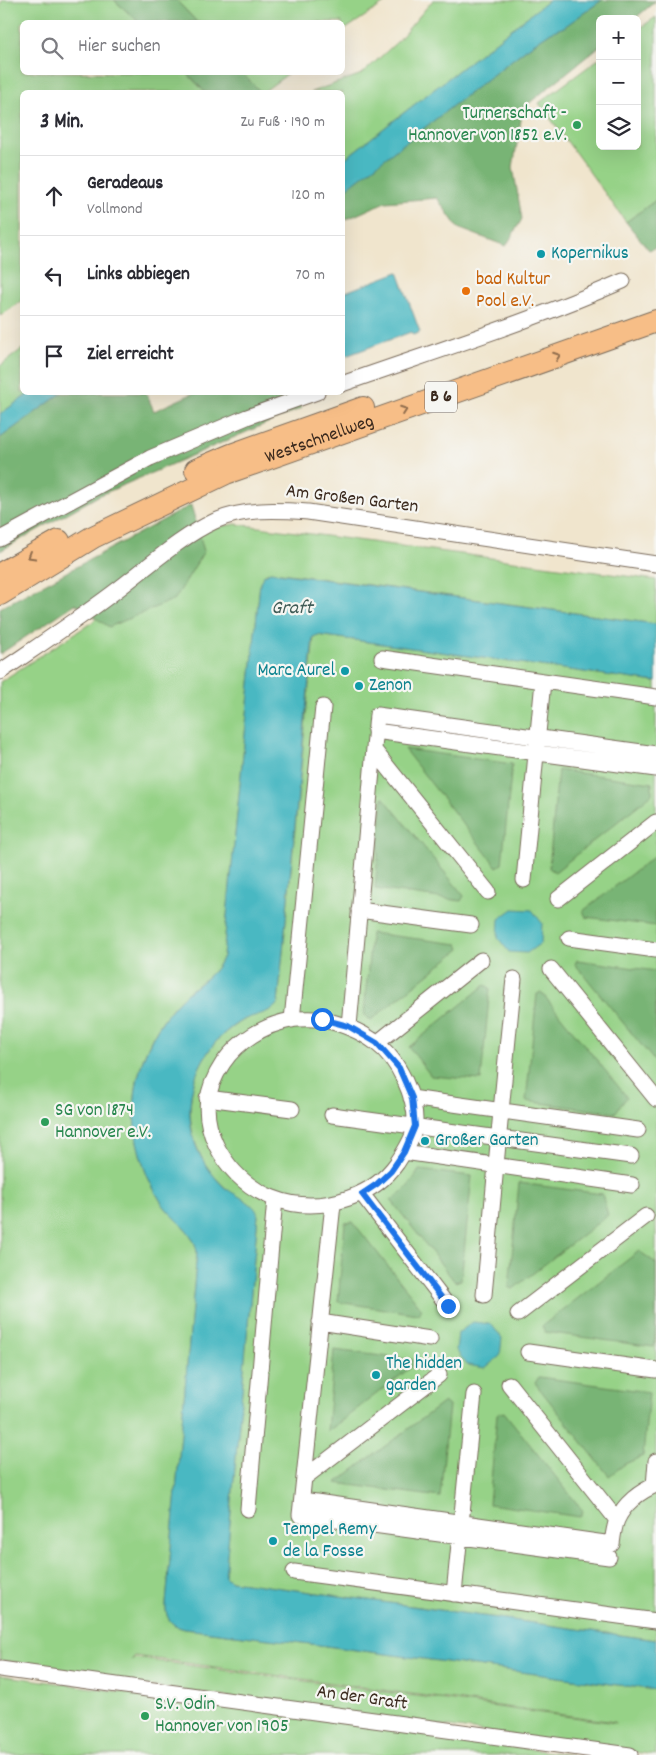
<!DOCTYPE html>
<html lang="de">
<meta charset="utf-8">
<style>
body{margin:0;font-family:Dekko,sans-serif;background:#f2f2f3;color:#2b2b33}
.controls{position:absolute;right:15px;top:15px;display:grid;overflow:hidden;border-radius:8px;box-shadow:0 5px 20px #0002}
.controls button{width:45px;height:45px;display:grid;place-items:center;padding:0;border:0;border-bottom:1px solid #e1e1e2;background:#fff;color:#2b2b33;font:25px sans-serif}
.stop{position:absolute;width:15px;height:15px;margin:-11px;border:4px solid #1a73e8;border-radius:50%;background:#fff}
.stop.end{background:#1a73e8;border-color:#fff;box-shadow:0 1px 5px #0008}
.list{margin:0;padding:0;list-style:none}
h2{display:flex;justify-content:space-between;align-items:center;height:65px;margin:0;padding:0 20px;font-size:21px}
h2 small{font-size:16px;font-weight:400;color:#7c7c81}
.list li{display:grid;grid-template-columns:32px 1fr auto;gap:15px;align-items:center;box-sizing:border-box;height:80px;padding:0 20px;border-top:1px solid #e1e1e2}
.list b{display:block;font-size:19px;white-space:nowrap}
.list p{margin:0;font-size:16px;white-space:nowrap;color:#7c7c81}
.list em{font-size:16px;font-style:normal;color:#7c7c81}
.icon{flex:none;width:28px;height:28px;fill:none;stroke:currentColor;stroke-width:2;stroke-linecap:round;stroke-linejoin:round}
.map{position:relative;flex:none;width:656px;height:1755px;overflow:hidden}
.search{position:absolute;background:#fff;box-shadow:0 5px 20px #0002;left:20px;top:20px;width:325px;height:55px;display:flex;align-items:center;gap:12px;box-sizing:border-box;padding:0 18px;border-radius:8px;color:#7c7c81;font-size:19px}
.panel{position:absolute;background:#fff;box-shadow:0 5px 20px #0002;left:20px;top:90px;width:325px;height:305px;border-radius:8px}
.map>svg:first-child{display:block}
.green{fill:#96d287;stroke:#687e52;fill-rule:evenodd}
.forest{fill:#78b474;stroke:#5a6f49}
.water{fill:#49b8c2;stroke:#427170}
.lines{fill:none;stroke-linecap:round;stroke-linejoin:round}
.minor-casing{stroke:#7a6b5b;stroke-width:17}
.highway-casing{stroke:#7a6b5b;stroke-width:24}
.minor{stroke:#fff;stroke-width:15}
.highway{stroke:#f7be87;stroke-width:22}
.oneway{stroke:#906d4d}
.route{stroke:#1a73e8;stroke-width:6}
.leisure-dot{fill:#2e9e5b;stroke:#f6f6f2;stroke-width:2}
.culture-dot{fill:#0f9aa8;stroke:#f6f6f2;stroke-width:2}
.food-dot{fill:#e8710a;stroke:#f6f6f2;stroke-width:2}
.labels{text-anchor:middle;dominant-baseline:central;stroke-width:4.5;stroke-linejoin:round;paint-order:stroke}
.shield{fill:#f6f6f2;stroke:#73675e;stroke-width:1}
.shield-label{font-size:18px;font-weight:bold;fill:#3b2a1e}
.leisure-label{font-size:19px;fill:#27864d;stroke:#f6f6f2;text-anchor:start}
.culture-label{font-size:19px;fill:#0d838f;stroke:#f6f6f2;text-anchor:start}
.food-label{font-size:19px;fill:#c56008;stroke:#f6f6f2;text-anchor:start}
.street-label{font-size:19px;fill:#3b2a1e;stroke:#f6f6f2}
.water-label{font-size:20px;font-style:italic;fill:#405c57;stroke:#f6f6f2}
</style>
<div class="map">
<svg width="656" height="1755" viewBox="0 0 656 1755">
<rect width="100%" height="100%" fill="#f6f6f2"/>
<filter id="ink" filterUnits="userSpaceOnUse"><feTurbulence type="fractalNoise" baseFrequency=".02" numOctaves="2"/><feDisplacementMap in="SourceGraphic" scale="10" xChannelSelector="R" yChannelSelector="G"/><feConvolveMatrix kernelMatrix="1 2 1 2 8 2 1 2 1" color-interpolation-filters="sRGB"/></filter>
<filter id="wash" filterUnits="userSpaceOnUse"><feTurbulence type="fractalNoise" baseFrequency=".0096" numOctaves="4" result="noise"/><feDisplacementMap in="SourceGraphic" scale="20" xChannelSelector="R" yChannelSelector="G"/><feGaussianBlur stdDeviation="1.12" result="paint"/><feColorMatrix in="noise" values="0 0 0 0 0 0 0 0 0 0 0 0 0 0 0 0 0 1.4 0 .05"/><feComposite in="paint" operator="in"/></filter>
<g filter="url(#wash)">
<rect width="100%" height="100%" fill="#f0e5cd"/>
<!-- green -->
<path class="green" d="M3 0H114L139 22H22V72L187 73 205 92H22V301L0 316V5Z
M176 0H389L343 31 342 22H197Z
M433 0H549L343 160 342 92H311L362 74 398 41Z
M656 17V200L626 222 539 103 600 58V146H637V30Z
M242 73H289L263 92H261Z
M22 349V392L30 393 0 414V366Z
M236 524 656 580V624L274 572 266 573 260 583 223 956C216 975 200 981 186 994 142 1034 124 1096 140 1154 145 1173 153 1190 164 1206 175 1220 195 1233 197 1252L166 1604C165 1618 171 1626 185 1629L311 1644 656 1690V1755L111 1681 115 1677 0 1660V682L91 623 194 536 217 527ZM135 1656 615 1722 616 1723 134 1658 131 1660Z
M314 635H318L656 682V1640L231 1581 225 1577 258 1215C242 1200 223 1189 210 1171 179 1129 185 1067 225 1033 233 1026 242 1020 251 1016 261 1012 271 1012 278 1003Z
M0 1675 571 1755H0Z"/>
<!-- forest -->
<path class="forest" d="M114 0H176L197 22H139Z
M602 0 656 1 634 19H600V46L523 108 513 167 522 219 506 246 458 228 437 198 385 202 343 221V191L526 49 551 32 564 27Z
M187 73H242L261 92H205Z
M656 200V247L649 250 626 222Z
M62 393H146L154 411 194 393H294L302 408 98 496 0 551V438Z
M191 505 204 551 175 599 109 627 75 604 0 654V608Z
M404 749 512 764 502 864 497 867Z
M558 770 652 783V794L555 872 549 868Z
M383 797 464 896 461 901 375 889Z
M656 855V926L586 917 583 911Z
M371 933 458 944 460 949 371 1020 364 1016Z
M577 960 656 971V1063L575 964Z
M485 985 490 988 481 1080 431 1076 409 1047Z
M541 992 627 1097 615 1113 526 1101 537 994Z
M419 1170 472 1176 461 1280 455 1282 391 1200C404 1193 412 1182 419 1170Z
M519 1183 602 1194 608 1215 513 1289 509 1287Z
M353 1222 422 1309 418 1314 338 1302 345 1223Z
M639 1251 656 1263V1325L654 1347 545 1332 542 1326Z
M334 1350 414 1360V1365L327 1432Z
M539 1377 649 1392 643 1456 625 1464 609 1476 535 1383Z
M444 1402 449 1406 440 1497 336 1483Z
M504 1412 583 1511 580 1517 489 1504 497 1414Z"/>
<!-- water -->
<path class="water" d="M549 0H602L564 27 551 32 526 49 343 191V160Z
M398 272 420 332 413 335 411 332 343 357V293Z
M30 393H62L0 438V414Z
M270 572 656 624V682L318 635 313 637 278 1003C271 1014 252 1015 241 1021 195 1048 176 1109 201 1157 207 1168 215 1178 224 1187 234 1195 256 1203 258 1215L225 1577 231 1581 656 1640V1690L311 1644 185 1629C171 1626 165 1618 166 1604L197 1252C195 1233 175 1220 164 1206 153 1190 145 1173 140 1154 124 1098 142 1036 184 996 198 983 216 975 223 956L260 583 263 576Z
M513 909 532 910 542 923 541 943 527 953 509 952 498 938 499 919Z
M473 1322 491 1324 502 1338 500 1356 485 1368 467 1365 456 1350 458 1333Z"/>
</g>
<g filter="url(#ink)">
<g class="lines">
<defs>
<path id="minor" d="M342 384C436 351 532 321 623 281
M0 539 150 458 247 417 317 392
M382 658 656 697
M0 672C41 644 82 617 121 587 150 565 182 536 215 521 244 508 278 510 308 512L656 564
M375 731 656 769
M374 750 488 892
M524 880 543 681
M558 899 656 822
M359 910 471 925
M569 938 656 950
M551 969 656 1099
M321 1019C341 1024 360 1030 376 1043 398 1059 417 1098 415 1126 414 1137 403 1154 397 1163 385 1180 369 1191 349 1198 296 1217 242 1196 216 1145 202 1115 205 1090 223 1063 238 1041 264 1025 291 1020 301 1018 312 1019 321 1019Z
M292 1020 323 707
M349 1026 377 715 656 754
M377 1043 481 960
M207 1098 292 1109
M411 1098 638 1130
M332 1115 631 1156
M404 1152 632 1185
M362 1194 448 1306
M333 1204 300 1515 609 1557
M484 1295C494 1190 503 1084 514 979
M518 1314 646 1216
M320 1322 430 1339
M528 1352 656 1370
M509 1384 617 1520
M304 1478 439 1375
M654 1486 656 1461
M302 1500 612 1544C613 1536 614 1527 617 1520 624 1504 640 1491 656 1485
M248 1509 275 1199
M294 1572 656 1621
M454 1594 474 1394
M0 1669 630 1755"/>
<g id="highway">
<path d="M196 470 231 455 363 408"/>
<path d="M0 574 59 541"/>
<path id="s1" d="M0 594 93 537 226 473 656 321"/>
</g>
</defs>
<!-- minor casing -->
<use href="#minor" class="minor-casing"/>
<!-- highway casing -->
<use href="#highway" class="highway-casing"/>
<!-- minor -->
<use href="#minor" class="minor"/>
<!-- highway -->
<use href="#highway" class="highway"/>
</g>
<!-- one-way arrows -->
<defs><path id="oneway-chevron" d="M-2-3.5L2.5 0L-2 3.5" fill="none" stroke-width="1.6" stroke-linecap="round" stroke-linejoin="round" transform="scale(1.25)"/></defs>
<g class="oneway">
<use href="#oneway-chevron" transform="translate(557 356) rotate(-20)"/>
<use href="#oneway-chevron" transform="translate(404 410) rotate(-20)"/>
<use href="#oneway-chevron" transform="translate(31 556) rotate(150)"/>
</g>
</g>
<g class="lines" filter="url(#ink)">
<!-- route -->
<path class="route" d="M322 1019 348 1026 377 1043 399 1068 412 1098 415 1126 404 1152 391 1171 377 1184 362 1194 448 1306"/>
</g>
<!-- markers -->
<g class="leisure-dot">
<circle cx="577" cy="125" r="5"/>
<circle cx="45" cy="1122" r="5"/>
<circle cx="145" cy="1716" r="5"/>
</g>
<g class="culture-dot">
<circle cx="541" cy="254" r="5"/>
<circle cx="345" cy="671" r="5"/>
<circle cx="359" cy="686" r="5"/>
<circle cx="425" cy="1141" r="5"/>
<circle cx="376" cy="1375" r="5"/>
<circle cx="273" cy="1541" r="5"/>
</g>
<circle class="food-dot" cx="466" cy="291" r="5"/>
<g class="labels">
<!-- shield labels -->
<rect class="shield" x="425" y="381.5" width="32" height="31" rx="4"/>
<g class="shield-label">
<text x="441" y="397">B 6</text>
</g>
<!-- leisure labels -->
<g class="leisure-label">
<text x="567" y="114" text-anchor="end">Turnerschaft -<tspan x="567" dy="22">Hannover von 1852 e.V.</tspan></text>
<text x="55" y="1111">SG von 1874<tspan x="55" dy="22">Hannover e.V.</tspan></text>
<text x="155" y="1705">S.V. Odin<tspan x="155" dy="22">Hannover von 1905</tspan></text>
</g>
<!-- culture labels -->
<g class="culture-label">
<text x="551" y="254">Kopernikus</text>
<text x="335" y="671" text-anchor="end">Marc Aurel</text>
<text x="369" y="686">Zenon</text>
<text x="435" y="1141">Großer Garten</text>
<text x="386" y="1364">The hidden<tspan x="386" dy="22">garden</tspan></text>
<text x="283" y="1530">Tempel Remy<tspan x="283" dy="22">de la Fosse</tspan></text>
</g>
<!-- food labels -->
<g class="food-label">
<text x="476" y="280">bad Kultur<tspan x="476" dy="22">Pool e.V.</tspan></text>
</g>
<!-- street labels -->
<g class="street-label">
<text stroke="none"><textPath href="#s1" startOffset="356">Westschnellweg</textPath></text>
<text transform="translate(352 500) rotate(7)">Am Großen Garten</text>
<text transform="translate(362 1699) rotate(8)">An der Graft</text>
</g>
<!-- water labels -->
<g class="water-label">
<text x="292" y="609">Graft</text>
</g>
</g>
</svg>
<div class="controls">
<button>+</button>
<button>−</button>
<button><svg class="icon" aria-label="layers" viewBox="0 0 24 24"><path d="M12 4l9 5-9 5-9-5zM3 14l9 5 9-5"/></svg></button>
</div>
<div class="stop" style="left:322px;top:1019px"></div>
<div class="stop end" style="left:448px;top:1306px"></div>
<div class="search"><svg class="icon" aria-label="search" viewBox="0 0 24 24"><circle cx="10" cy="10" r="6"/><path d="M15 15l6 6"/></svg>Hier suchen</div>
<section class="panel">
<h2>3 Min.<small>Zu Fuß · 190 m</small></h2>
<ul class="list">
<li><svg class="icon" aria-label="ahead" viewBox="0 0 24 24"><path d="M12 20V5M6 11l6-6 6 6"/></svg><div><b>Geradeaus</b><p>Vollmond</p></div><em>120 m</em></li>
<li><svg class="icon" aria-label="left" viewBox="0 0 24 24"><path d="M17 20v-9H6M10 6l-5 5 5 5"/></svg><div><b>Links abbiegen</b></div><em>70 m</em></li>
<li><svg class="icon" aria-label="arrive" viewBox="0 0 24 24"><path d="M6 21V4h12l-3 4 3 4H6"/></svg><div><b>Ziel erreicht</b></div></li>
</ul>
</section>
</div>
